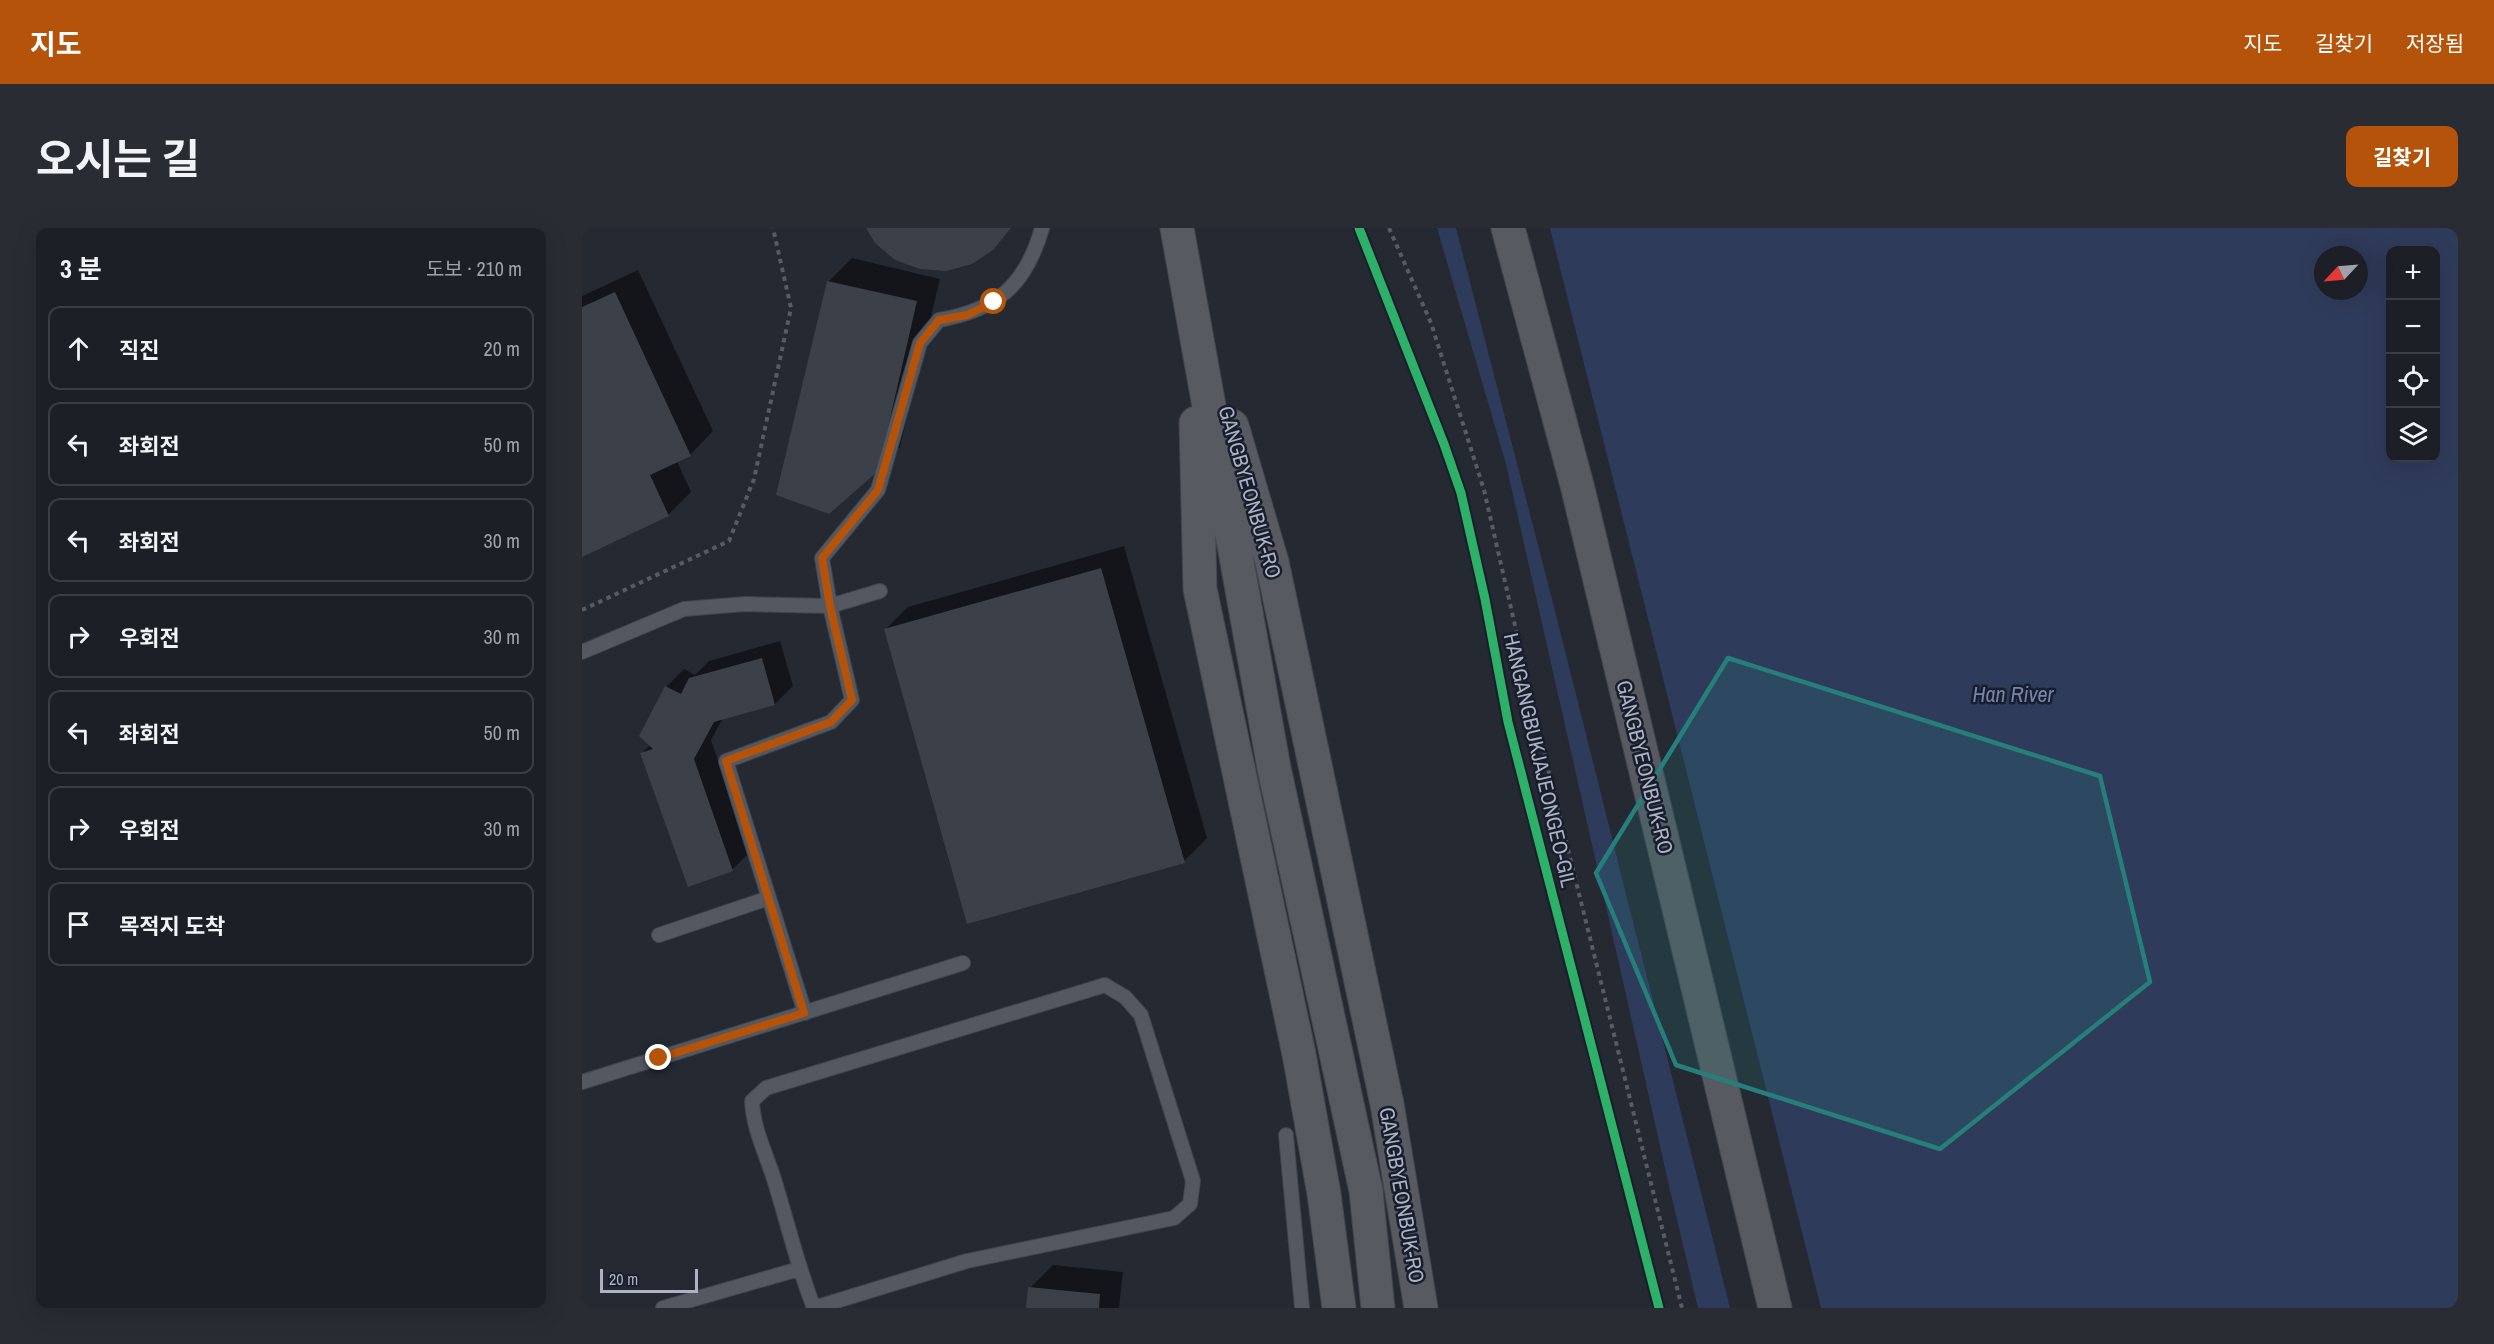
<!DOCTYPE html>
<html lang="ko">
<meta charset="utf-8">
<style>
body{margin:0;font-family:"Archivo Narrow","Noto Sans KR",sans-serif;background:#292c32;color:#f1f3f6}
.controls{position:absolute;right:18px;top:18px;display:grid;overflow:hidden;border-radius:12px;box-shadow:0 6px 24px #0002}
.controls button{width:54px;height:54px;display:grid;place-items:center;padding:0;border:0;border-bottom:2px solid #3a3d43;background:#1c1f26;color:#f1f3f6;font:30px sans-serif}
.compass{position:absolute;left:1732px;top:18px;width:54px;height:54px;border-radius:50%;background:#1c1f26;box-shadow:0 6px 24px #0002;rotate:244deg}
.scale{position:absolute;left:18px;bottom:15px;width:98px;box-sizing:border-box;padding-left:6px;border:3px solid #adb3c5;border-top:0;font-size:16px;line-height:21px;white-space:nowrap;color:#adb3c5;-webkit-text-stroke:4px #181e2c;paint-order:stroke}
.stop{position:absolute;width:18px;height:18px;margin:-14px;border:4px solid #b45309;border-radius:50%;background:#fff}
.stop.end{background:#b45309;border-color:#fff;box-shadow:0 2px 6px #0008}
.list{margin:0;padding:0;list-style:none}
h2{display:flex;justify-content:space-between;align-items:center;height:78px;margin:0;padding:0 24px;font-size:26px}
h2 small{font-size:20px;font-weight:400;color:#a0a2a7}
.list li{display:grid;grid-template-columns:39px 1fr auto;gap:18px;align-items:center;box-sizing:border-box;height:84px;margin:0 12px 12px;padding:0 12px;border:2px solid #3a3d43;border-radius:12px}
.list b{display:block;font-size:22px;white-space:nowrap}
.list em{font-size:20px;font-style:normal;color:#a0a2a7}
.icon{flex:none;width:33px;height:33px;fill:none;stroke:currentColor;stroke-width:2;stroke-linecap:round;stroke-linejoin:round}
.map{position:relative;flex:none;width:1876px;height:1080px;overflow:hidden;border-radius:12px}
header{display:flex;align-items:center;gap:36px;box-sizing:border-box;height:84px;padding:0 30px;background:#b45309;color:#fff}
header strong{font-size:28px}
nav{display:flex;gap:33px;margin-inline-start:auto;font-size:21px}
.intro{display:flex;align-items:center;justify-content:space-between;box-sizing:border-box;height:144px;padding:0 36px}
h1{margin:0;font-size:42px}
.button{padding:15px 27px;border-radius:12px;background:#b45309;color:#fff;font-size:21px;font-weight:700}
main{display:flex;gap:36px;padding:0 36px}
aside{flex:1;background:#1c1f26;border-radius:12px;box-shadow:0 6px 24px #0002}
.map>svg:first-child{display:block}
.water{fill:#2f3b5a;fill-rule:evenodd}
.pier{fill:#252932}
.shadow{fill:#0007}
.building{fill:#3c4049}
.lines{fill:none;stroke-linecap:round;stroke-linejoin:round}
.service-casing{stroke:#41444b;stroke-width:16}
.trunk-casing{stroke:#41454e;stroke-width:35}
.path{stroke:#575b64;stroke-width:4;stroke-dasharray:4.5 4.5;stroke-linecap:butt}
.service{stroke:#545860;stroke-width:14}
.trunk{stroke:#585a62;stroke-width:33}
.cycleway-casing{stroke:#181e2c;stroke-width:13}
.cycleway{stroke:#2db169;stroke-width:9}
.route{stroke:#b45309;stroke-width:8}
.marked{fill:#277f7b;fill-opacity:0.2;stroke:#277f7b;stroke-width:4.5;stroke-linejoin:round}
.labels{text-anchor:middle;dominant-baseline:central;stroke-width:5;stroke-linejoin:round;paint-order:stroke}
.street-label{font-size:21px;fill:#adb3c5;stroke:#181e2c}
.water-label{font-size:22px;font-style:italic;fill:#7485af;stroke:#181e2c}
</style>
<header>
<strong>지도</strong>
<nav><a>지도</a><a>길찾기</a><a>저장됨</a></nav>
</header>
<div class="intro"><h1>오시는 길</h1><a class="button">길찾기</a></div>
<main>
<aside>
<h2>3 분<small>도보 · 210 m</small></h2>
<ul class="list">
<li><svg class="icon" aria-label="ahead" viewBox="0 0 24 24"><path d="M12 20V5M6 11l6-6 6 6"/></svg><div><b>직진</b></div><em>20 m</em></li>
<li><svg class="icon" aria-label="left" viewBox="0 0 24 24"><path d="M17 20v-9H6M10 6l-5 5 5 5"/></svg><div><b>좌회전</b></div><em>50 m</em></li>
<li><svg class="icon" aria-label="left" viewBox="0 0 24 24"><path d="M17 20v-9H6M10 6l-5 5 5 5"/></svg><div><b>좌회전</b></div><em>30 m</em></li>
<li><svg class="icon" aria-label="right" viewBox="0 0 24 24"><path d="M7 20v-9h11M14 6l5 5-5 5"/></svg><div><b>우회전</b></div><em>30 m</em></li>
<li><svg class="icon" aria-label="left" viewBox="0 0 24 24"><path d="M17 20v-9H6M10 6l-5 5 5 5"/></svg><div><b>좌회전</b></div><em>50 m</em></li>
<li><svg class="icon" aria-label="right" viewBox="0 0 24 24"><path d="M7 20v-9h11M14 6l5 5-5 5"/></svg><div><b>우회전</b></div><em>30 m</em></li>
<li><svg class="icon" aria-label="arrive" viewBox="0 0 24 24"><path d="M6 21V4h12l-3 4 3 4H6"/></svg><div><b>목적지 도착</b></div></li>
</ul>
</aside>
<div class="map">
<svg width="1876" height="1080" viewBox="0 0 1876 1080">
<rect width="100%" height="100%" fill="#252932"/>
<!-- water -->
<path class="water" d="M855 0H1876V1080H1116L1091 975 924 236ZM1808 22H1854V230H1808ZM1741 27H1777V63H1741Z"/>
<!-- pier -->
<path class="pier" d="M874 0H968L1239 1080H1148L970 371Z"/>
<!-- shadow -->
<path class="shadow" d="M270 30 358 51 318 219 295 242 247 53Z
M56 42 131 203 108 227 95 233 109 264 86 287 0 327V68Z
M542 318 625 610 602 633 303 402 326 379Z
M198 413 211 458 193 476 141 490 129 512 168 624 151 641 106 657 60 525 69 516 84 459 102 441 113 447 127 433Z
M471 1037 541 1044 537 1080H446L448 1060Z"/>
<!-- building -->
<path class="building" d="M284 0H429L411 22 390 36 364 43 338 41 313 32 293 15Z
M245 53 335 73 296 243 247 286 194 267Z
M33 64 109 228 68 247 87 288 0 329V79Z
M519 340 603 635 385 696 302 401Z
M180 430 193 477 132 494 112 531 151 643 106 659 58 525 71 521 57 508 83 458 99 466 107 450Z
M446 1059 518 1066 517 1080H444Z"/>
<g class="lines">
<defs>
<path id="service" d="M0 424 102 381 163 376 248 378 298 363
M77 707 187 670
M523 757 543 769 559 787 611 953 608 976 592 990 385 1033 232 1080C215 1037 205 992 191 948 183 924 171 899 170 873L184 860Z
M223 785 144 533 249 494 270 472 248 378 240 330 296 262 338 115 357 92C415 82 444 57 460 0
M0 854 381 735
M704 907 720 1080
M81 1080 217 1041"/>
<path id="trunk" d="M595 0 692 540 784 963 796 1080
M926 0 995 257 1193 1080
M614 195 618 361 717 826 742 966 757 1080
M650 198 690 334 805 876 839 1080"/>
</defs>
<!-- service casing -->
<use href="#service" class="service-casing"/>
<!-- trunk casing -->
<use href="#trunk" class="trunk-casing"/>
<!-- path -->
<path class="path" d="M807 0 849 95 902 262 964 533 1100 1080
M0 382 147 313 172 251 209 80 191 0"/>
<!-- service -->
<use href="#service" class="service"/>
<!-- trunk -->
<use href="#trunk" class="trunk"/>
<defs>
<path id="cycleway" d="M777 0 862 216 879 265 903 371 926 494 1077 1080"/>
</defs>
<!-- cycleway casing -->
<use href="#cycleway" class="cycleway-casing"/>
<!-- cycleway -->
<use href="#cycleway" class="cycleway"/>
</g>
<g class="lines">
<!-- route -->
<path class="route" d="M77 830 222 785 144 533 249 494 270 472 248 378 240 330 296 262 338 115 357 92 385 87 412 74"/>
</g>
<!-- marked area -->
<path class="marked" d="M1146 430 1518 548 1568 754 1358 921 1094 837 1014 645Z"/>
<g class="labels">
<!-- street labels -->
<g class="street-label">
<text transform="translate(668 264) rotate(74)">GANGBYEONBUK-RO</text>
<text transform="translate(958 532) rotate(77)">HANGANGBUKJAJEONGEO-GIL</text>
<text transform="translate(1063 539) rotate(76)">GANGBYEONBUK-RO</text>
<text transform="translate(820 967) rotate(80)">GANGBYEONBUK-RO</text>
</g>
<!-- water labels -->
<g class="water-label">
<text x="1431" y="466">Han River</text>
</g>
</g>
</svg>
<div class="controls">
<button>+</button>
<button>−</button>
<button><svg class="icon" aria-label="locate" viewBox="0 0 24 24"><circle cx="12" cy="12" r="6"/><path d="M12 2v4M12 18v4M2 12h4M18 12h4"/></svg></button>
<button><svg class="icon" aria-label="layers" viewBox="0 0 24 24"><path d="M12 4l9 5-9 5-9-5zM3 14l9 5 9-5"/></svg></button>
</div>
<svg class="compass" viewBox="-18 -18 36 36"><path d="M0-13l5 13h-10z" fill="#e53935"/><path d="M0 13l5-13h-10z" fill="#a0a2a7"/></svg>
<div class="scale">20 m</div>
<div class="stop" style="left:412px;top:74px"></div>
<div class="stop end" style="left:77px;top:830px"></div>
</div>
</main>
